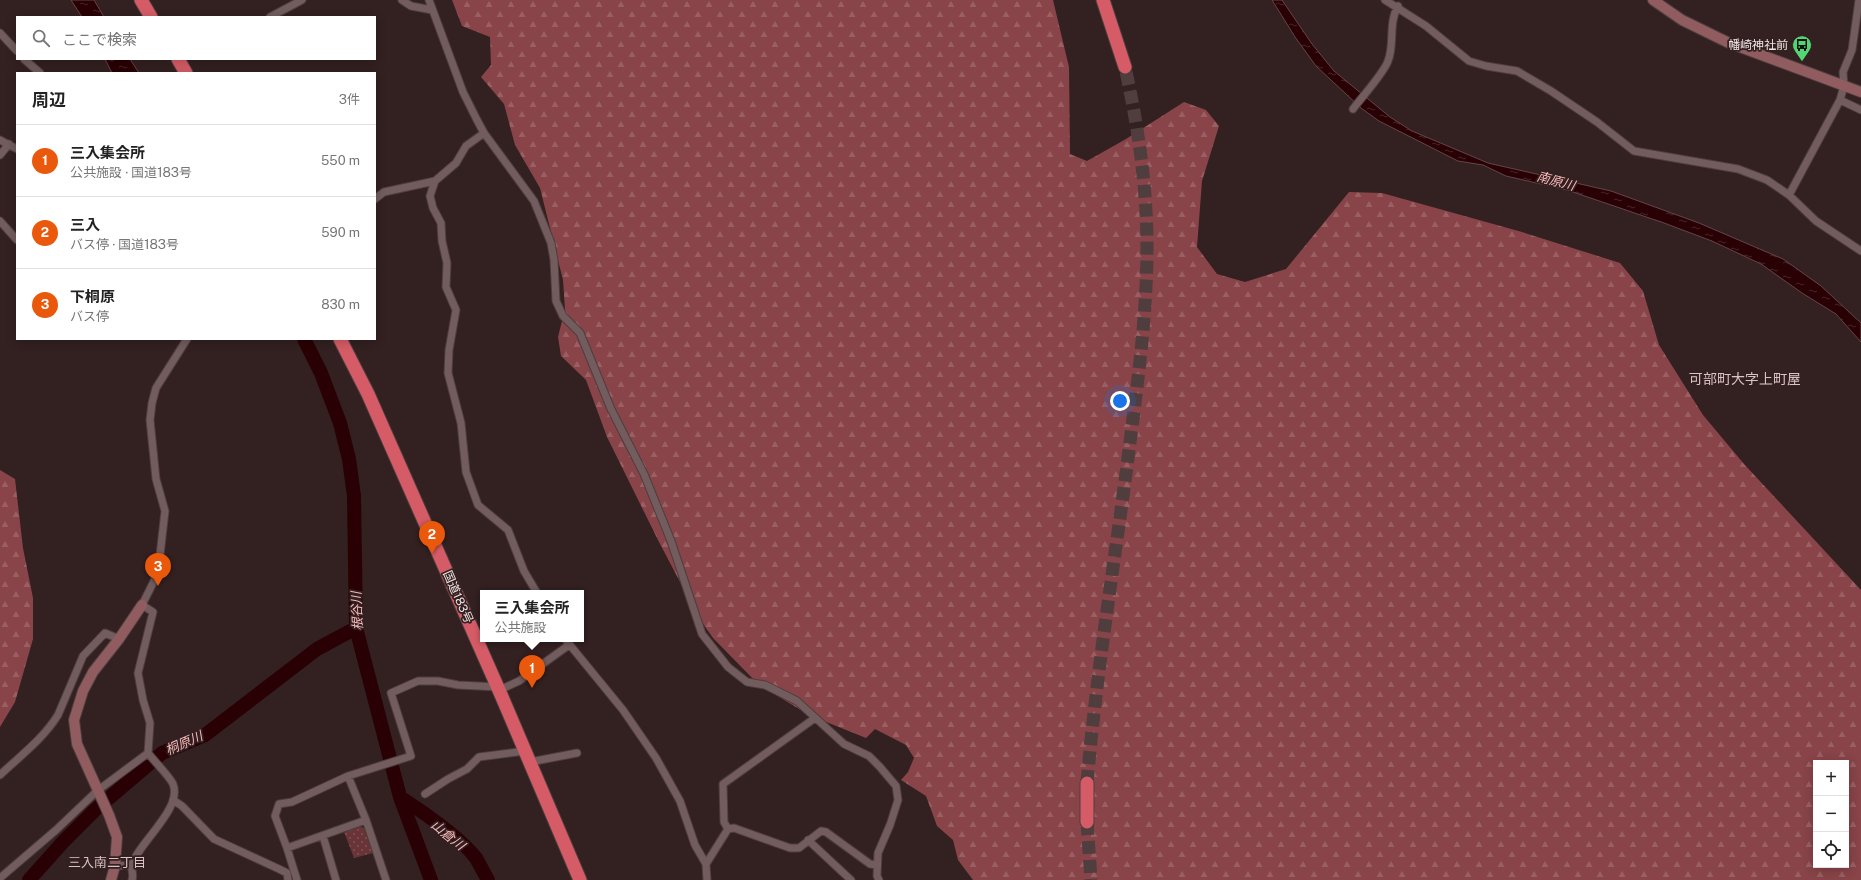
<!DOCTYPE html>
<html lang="ja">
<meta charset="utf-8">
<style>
body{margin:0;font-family:"Public Sans","Noto Sans JP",sans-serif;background:#f2f2f2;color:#222}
.controls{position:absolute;right:12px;bottom:12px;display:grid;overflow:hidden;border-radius:0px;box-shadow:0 2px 10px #0003}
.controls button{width:36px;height:36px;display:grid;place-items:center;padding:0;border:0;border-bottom:1px solid #e0e0e0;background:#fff;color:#222;font:20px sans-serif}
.you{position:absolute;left:1120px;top:401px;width:14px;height:14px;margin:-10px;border:3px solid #fff;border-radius:50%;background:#1a73e8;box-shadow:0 0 0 6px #1a73e833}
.badge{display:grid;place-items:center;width:26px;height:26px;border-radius:50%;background:#ea580c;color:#fff;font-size:13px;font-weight:700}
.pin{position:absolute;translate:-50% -33px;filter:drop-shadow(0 1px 2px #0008)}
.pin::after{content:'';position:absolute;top:21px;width:14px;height:12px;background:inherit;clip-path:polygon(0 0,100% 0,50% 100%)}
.popup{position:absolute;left:480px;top:590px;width:104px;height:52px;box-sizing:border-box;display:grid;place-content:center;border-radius:0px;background:#fff;filter:drop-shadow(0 1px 3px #0005);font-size:13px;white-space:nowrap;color:#767676}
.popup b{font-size:15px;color:#222}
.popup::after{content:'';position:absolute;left:50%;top:100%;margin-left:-8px;border:8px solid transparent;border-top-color:#fff}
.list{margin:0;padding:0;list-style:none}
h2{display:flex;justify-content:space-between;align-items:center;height:52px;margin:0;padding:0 16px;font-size:17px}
h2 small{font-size:13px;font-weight:400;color:#767676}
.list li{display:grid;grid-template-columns:26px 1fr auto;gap:12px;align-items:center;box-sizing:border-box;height:72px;padding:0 16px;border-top:1px solid #e0e0e0}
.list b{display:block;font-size:15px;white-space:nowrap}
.list p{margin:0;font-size:13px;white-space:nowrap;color:#767676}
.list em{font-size:13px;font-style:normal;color:#767676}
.icon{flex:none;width:22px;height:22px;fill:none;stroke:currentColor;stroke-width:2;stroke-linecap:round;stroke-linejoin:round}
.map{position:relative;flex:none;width:1861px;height:880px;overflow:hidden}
.search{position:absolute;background:#fff;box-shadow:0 2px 10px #0003;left:16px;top:16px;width:360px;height:44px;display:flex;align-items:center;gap:10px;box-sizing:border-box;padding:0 14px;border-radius:0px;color:#767676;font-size:15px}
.panel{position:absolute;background:#fff;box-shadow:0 2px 10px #0003;left:16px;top:72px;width:360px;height:268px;border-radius:0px}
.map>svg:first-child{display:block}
.grass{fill:url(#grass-dots)}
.forest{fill:url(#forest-firs);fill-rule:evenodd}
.water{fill:url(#water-ripples);stroke:#654447}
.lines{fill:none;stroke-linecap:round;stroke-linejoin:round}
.river{stroke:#290004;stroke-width:14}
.highway-tunnel{stroke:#503d3e;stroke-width:13;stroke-dasharray:13 6;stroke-linecap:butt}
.street-casing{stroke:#4e3e3e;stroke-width:9}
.secondary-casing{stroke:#4e3e3e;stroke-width:12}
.highway-casing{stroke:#4e3e3e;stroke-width:15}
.street{stroke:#725c5d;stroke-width:7}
.secondary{stroke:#905c60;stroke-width:10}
.highway{stroke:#d55c66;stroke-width:13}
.labels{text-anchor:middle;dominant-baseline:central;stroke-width:3.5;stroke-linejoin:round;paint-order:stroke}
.poi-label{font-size:12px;fill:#f1e4e4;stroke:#332021;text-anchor:end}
.street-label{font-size:12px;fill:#f1e4e4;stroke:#332021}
.water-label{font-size:13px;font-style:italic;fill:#fababb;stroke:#332021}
.neighbourhood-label{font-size:13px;fill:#dcc3c3;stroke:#332021}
.quarter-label{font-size:14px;fill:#dcc3c3;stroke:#332021}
</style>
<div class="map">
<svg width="1861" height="880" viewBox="0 0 1861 880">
<defs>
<pattern id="grass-dots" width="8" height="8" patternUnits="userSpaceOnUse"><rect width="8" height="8" fill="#693437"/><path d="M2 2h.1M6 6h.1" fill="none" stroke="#7f5154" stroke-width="1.8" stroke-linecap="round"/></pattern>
<pattern id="forest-firs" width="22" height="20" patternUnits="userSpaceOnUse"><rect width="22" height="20" fill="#884448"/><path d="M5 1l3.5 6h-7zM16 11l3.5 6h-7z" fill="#995f62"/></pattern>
<pattern id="water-ripples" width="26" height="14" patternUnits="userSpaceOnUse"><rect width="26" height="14" fill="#290004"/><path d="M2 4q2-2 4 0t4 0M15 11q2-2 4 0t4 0" fill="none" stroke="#482528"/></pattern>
</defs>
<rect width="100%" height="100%" fill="#332021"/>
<!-- grass -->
<path class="grass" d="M359 826 364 828 373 853 354 858 344 832Z"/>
<!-- forest -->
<path class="forest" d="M452 0H1053L1069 67 1070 154 1087 161 1126 139 1184 102 1206 110 1219 126 1202 181 1197 247 1217 274 1245 282 1286 269 1349 192 1382 193 1522 232 1620 263 1643 291 1659 345 1703 415 1744 464 1861 590V880H973L958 860 953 840 937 826 926 796 901 780 908 772 914 758 906 745 875 729 866 738 809 715 758 684 713 638 699 618 659 542 607 437 586 380 561 356 558 337 565 309 563 280 540 188 515 145 504 104 481 77 491 65 490 37 462 26ZM1816 763H1846V865H1816Z
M0 470 15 479 23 548 33 598V639L15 702 0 727Z"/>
<!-- water -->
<path class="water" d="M71 0H94L104 17H82Z
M1272 0H1282L1312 44 1334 71 1390 117 1412 131 1488 163 1611 191 1699 223 1783 259 1821 286 1861 323V342L1836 314 1802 293 1761 264 1712 241 1664 223 1567 190 1506 176 1483 165 1458 161 1379 121 1361 108 1316 66 1295 37Z
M105 59H130L139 73H112Z"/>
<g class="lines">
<!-- river -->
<path class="river" d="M304 339 321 373 340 423 349 459 354 496 356 628 400 797 431 880
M400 797C423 812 459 836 476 858 480 865 484 873 488 880
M29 880 63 842 95 810 162 753 205 735 317 649 356 628"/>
<!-- highway-tunnel -->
<path class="highway-tunnel" d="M1087 783C1096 677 1113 572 1127 466 1136 393 1147 321 1147 247 1147 186 1138 126 1125 67
M1087 822 1091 880"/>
<defs>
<path id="street" d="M402 0 411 6 432 10
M429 0 463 92 477 120 484 133 534 201 551 243 554 260 556 301 563 316 580 333 611 409 644 474 671 541 702 634 728 667 747 682 765 685 797 701 844 744 869 756 880 767 896 786 898 800 890 825 878 853 877 876 879 880
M1385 0 1426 26 1469 61 1486 66 1517 71 1551 91 1597 122 1634 151 1738 169 1767 180 1789 195 1816 221 1861 251
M270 17 302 0
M0 33 17 51
M24 59 40 73
M1840 100 1861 110
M1353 109C1361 98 1384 73 1388 61 1395 44 1388 23 1398 6
M0 140 17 149
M0 155 9 144
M435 181 430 196 433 208 441 223 442 241 447 263 446 287 456 310 449 350 448 373 461 423 466 472 478 505 508 530 524 571 537 593
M1789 195 1840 100 1844 86 1843 72 1852 50 1859 0
M375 199 384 192 435 181 456 163 466 146 484 133
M0 221 17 240
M565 639 623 710 656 758 680 801 695 845 706 864 707 880
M530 762 577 753
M0 775C20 756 43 739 58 715L83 656 105 633 119 639
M348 776 366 820 386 880
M425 794 448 779 467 769 479 757 525 751
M173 800 182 806 214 839 279 869 287 873 288 880
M728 829 724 822 723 784 815 718
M323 836 336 880
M808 840 851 880
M287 848 366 820
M706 864 728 829 734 828 790 848H799L821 831 826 832 870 864 877 865
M115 866 132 865
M0 878 56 830 97 791 148 753
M132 880C134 875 131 870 132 865 138 843 183 809 173 784 170 777 154 761 148 753L150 723 143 700 138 673 153 612 142 605 155 579 160 555 165 511 156 479 150 420 152 403 156 388 187 339
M297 880 287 848 275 816 279 804 292 802 348 776 411 756 391 693 418 681H438L458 685 498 687 504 688 519 681 569 645"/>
<path id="secondary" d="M1653 0 1682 20 1729 43 1861 92
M111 880 115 866 117 837 109 815 77 744 74 720 83 691 93 672 119 639 142 605"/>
<path id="highway" d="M141 0 151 17
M1103 0 1125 67
M178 59 186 73
M340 339 368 394 502 697 580 880
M1087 822V783"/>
</defs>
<!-- street casing -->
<use href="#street" class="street-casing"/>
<!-- secondary casing -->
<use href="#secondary" class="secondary-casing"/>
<!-- highway casing -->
<use href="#highway" class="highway-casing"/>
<!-- street -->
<use href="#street" class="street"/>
<!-- secondary -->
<use href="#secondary" class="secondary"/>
<!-- highway -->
<use href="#highway" class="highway"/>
</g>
<!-- icons -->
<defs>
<symbol id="bus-pin" viewBox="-11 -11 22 30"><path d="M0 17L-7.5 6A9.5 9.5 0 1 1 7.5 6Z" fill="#52d673" stroke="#332021"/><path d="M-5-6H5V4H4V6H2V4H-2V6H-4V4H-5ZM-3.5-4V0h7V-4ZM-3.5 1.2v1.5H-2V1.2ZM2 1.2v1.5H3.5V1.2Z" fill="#111"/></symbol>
</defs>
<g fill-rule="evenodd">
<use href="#bus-pin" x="1791" y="34" width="22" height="30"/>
</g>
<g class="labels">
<!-- poi labels -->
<g class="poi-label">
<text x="1788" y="45">幡崎神社前</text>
</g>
<!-- street labels -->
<g class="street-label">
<text transform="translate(458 597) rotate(66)">国道183号</text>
</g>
<!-- water labels -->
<g class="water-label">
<text transform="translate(1556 181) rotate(15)">南原川</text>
<text transform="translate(357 611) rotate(-93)">根谷川</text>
<text transform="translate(184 743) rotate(-24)">桐原川</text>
<text transform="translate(448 835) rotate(39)">山倉川</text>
</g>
<!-- neighbourhood labels -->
<g class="neighbourhood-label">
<text x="107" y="862">三入南二丁目</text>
</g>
<!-- quarter labels -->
<g class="quarter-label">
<text x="1745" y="379">可部町大字上町屋</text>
</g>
</g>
</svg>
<div class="controls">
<button>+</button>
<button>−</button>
<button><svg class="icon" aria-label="locate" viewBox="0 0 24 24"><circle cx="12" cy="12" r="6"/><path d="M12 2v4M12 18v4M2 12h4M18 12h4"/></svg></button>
</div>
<div class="you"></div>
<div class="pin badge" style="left:532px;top:688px">1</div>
<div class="popup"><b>三入集会所</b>公共施設</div>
<div class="pin badge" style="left:432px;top:554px">2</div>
<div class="pin badge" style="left:158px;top:586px">3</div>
<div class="search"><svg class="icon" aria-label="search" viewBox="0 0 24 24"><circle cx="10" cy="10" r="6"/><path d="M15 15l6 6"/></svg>ここで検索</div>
<section class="panel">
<h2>周辺<small>3件</small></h2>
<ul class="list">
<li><span class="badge">1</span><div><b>三入集会所</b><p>公共施設 · 国道183号</p></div><em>550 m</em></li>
<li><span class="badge">2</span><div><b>三入</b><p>バス停 · 国道183号</p></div><em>590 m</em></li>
<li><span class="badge">3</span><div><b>下桐原</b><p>バス停</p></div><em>830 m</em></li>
</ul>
</section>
</div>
